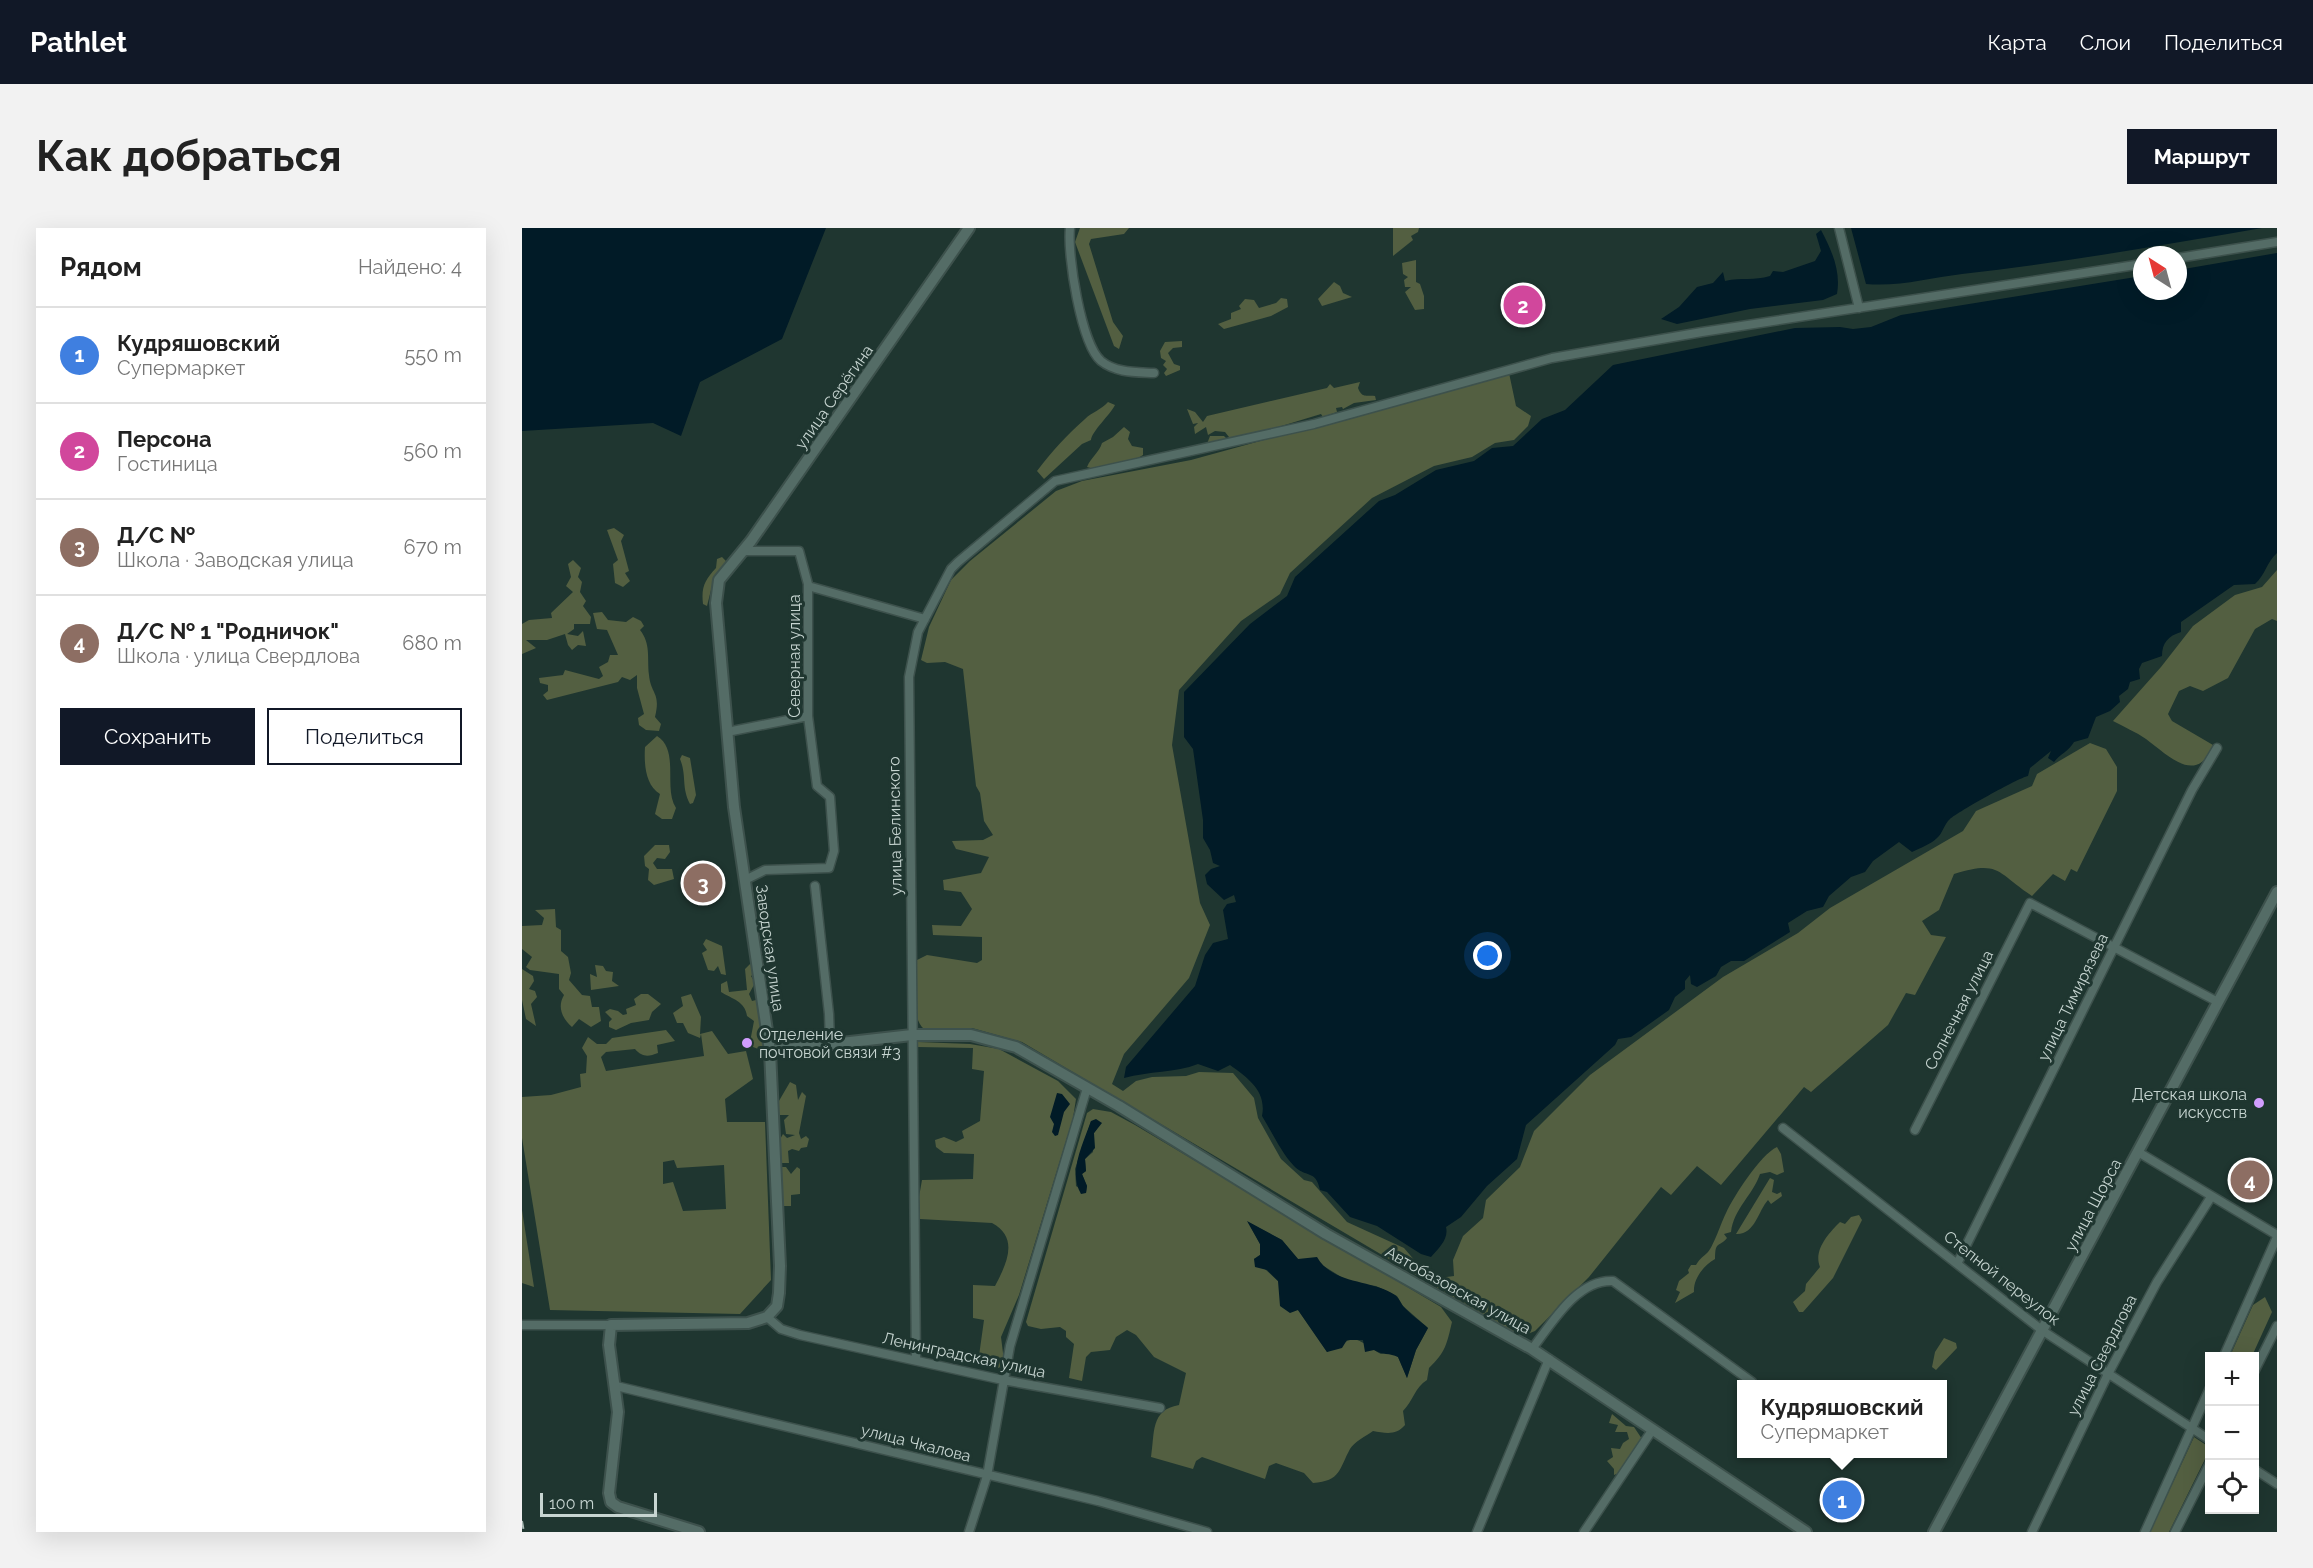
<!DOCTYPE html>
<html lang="ru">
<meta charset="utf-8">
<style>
body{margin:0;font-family:Raleway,sans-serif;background:#f2f2f2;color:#222}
.controls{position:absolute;right:18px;bottom:18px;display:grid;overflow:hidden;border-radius:0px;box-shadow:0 6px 24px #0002}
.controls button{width:54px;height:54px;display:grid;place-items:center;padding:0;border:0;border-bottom:2px solid #e0e0e0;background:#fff;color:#222;font:30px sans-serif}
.compass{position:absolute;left:1611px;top:18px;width:54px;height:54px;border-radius:50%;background:#fff;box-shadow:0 6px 24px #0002;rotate:324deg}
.scale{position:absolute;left:18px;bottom:15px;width:117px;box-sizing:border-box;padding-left:6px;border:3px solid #c7d5d1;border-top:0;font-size:16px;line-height:21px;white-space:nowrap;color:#c7d5d1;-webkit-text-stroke:4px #1f3630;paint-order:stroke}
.you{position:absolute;left:966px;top:728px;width:21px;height:21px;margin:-15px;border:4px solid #fff;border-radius:50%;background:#1a73e8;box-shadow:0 0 0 9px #1a73e833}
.badge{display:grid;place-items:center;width:39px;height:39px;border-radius:50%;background:#111827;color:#fff;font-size:20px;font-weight:700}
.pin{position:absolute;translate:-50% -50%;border:3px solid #fff;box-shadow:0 2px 6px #0006}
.popup{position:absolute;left:1215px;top:1152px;width:210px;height:78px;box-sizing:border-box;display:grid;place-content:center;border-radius:0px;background:#fff;filter:drop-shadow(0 2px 4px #0005);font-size:20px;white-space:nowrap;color:#767676}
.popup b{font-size:22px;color:#222}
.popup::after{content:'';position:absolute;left:50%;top:100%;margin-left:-12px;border:12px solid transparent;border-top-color:#fff}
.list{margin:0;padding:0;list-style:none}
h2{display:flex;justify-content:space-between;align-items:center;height:78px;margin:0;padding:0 24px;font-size:26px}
h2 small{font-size:20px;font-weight:400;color:#767676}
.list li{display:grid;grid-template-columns:39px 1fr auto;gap:18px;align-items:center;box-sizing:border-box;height:96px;padding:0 24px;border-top:2px solid #e0e0e0}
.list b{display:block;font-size:22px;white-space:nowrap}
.list p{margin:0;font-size:20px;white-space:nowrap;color:#767676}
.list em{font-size:20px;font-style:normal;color:#767676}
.actions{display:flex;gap:12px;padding:18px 24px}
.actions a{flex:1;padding:14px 0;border:2px solid #111827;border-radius:0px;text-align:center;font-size:21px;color:#111827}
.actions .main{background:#111827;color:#fff}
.icon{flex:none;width:33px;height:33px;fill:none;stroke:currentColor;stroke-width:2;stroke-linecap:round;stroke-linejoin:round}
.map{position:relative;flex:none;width:1755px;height:1304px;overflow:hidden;border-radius:0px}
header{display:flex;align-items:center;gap:36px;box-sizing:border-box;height:84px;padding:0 30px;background:#111827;color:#fff}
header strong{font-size:28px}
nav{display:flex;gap:33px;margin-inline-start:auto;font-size:21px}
.intro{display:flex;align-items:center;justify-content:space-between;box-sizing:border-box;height:144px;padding:0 36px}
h1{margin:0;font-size:42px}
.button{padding:15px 27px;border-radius:0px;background:#111827;color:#fff;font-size:21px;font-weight:700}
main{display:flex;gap:36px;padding:0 36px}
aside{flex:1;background:#fff;border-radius:0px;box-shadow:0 6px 24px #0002}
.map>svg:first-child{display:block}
.green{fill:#535f41;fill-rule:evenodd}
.water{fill:#011b27}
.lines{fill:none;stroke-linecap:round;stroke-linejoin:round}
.minor-casing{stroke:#3d514c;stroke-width:11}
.tertiary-casing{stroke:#3d514c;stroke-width:14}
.minor{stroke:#546c66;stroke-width:8}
.tertiary{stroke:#546c66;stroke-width:10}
.rail{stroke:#a9b9b4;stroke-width:2;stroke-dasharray:8 8;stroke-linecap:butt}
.poi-dot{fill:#d19dfe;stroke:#1f3630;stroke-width:2}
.labels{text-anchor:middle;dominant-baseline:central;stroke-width:6;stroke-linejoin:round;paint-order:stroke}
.street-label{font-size:16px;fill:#c7d5d1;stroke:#1f3630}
.poi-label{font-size:16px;fill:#c7d5d1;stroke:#1f3630;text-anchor:start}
</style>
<header>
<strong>Pathlet</strong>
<nav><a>Карта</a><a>Слои</a><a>Поделиться</a></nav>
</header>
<div class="intro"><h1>Как добраться</h1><a class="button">Маршрут</a></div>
<main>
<aside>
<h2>Рядом<small>Найдено: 4</small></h2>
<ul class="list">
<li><span class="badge" style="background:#3f7fe0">1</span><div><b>Кудряшовский</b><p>Супермаркет</p></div><em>550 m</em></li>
<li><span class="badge" style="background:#d1479c">2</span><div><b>Персона</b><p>Гостиница</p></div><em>560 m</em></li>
<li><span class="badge" style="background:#8d6e63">3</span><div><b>Д/С №</b><p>Школа · Заводская улица</p></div><em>670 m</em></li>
<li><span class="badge" style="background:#8d6e63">4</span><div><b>Д/С № 1 &quot;Родничок&quot;</b><p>Школа · улица Свердлова</p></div><em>680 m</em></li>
</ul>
<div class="actions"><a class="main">Сохранить</a><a>Поделиться</a></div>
</aside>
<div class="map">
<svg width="1755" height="1304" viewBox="0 0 1755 1304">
<rect width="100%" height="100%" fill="#1f3630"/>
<!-- green -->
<path class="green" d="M558 0H607L602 6 569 11 567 16 591 94 601 108 597 121 592 118 553 14Z
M871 0H897L896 4 889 8 891 12 871 28Z
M894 32V54L898 56 902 68V81L893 82 883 64 889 59H883L882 52 886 49 881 46 880 35Z
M812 54 818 58 821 65 830 69 800 78 796 71Z
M759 70 765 71 766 79 749 88 702 101 696 96 709 91V85L719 81 717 78 723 71 732 72 737 80 754 75Z
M660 113V119L651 120 646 125 652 136 658 138V142L644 148 642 145 645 141 641 137 644 133 639 130 638 123 643 114Z
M987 145 994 178 1009 188 1006 198 992 212 973 215 950 229 912 238 850 270 768 345 758 366 719 393 657 462 650 517 678 675 688 697 667 750 602 826 590 856 601 863 614 853 630 849 664 848 677 844 711 845 732 870 736 890 759 931 782 952 790 954 825 994 882 1020 894 1034 917 1050 932 1048 931 1032 941 1008 961 990 964 972 998 939 1012 903 1068 847 1201 749 1276 705 1308 680 1441 603 1454 583 1510 558 1515 546 1568 515 1584 521 1595 539V563L1555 644 1549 641 1543 653 1531 646 1510 668C1474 644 1478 632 1432 646L1417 682 1400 693 1409 707 1424 709 1393 767 1384 765 1366 797 1289 864 1282 859 1199 957 1175 938 1149 967 1139 959 1067 1049 1013 1103 1003 1107 987 1102 500 814 450 800 402 801C387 788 394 751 395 732L405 727 455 735 460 732V709L411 707 410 697 439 698 450 681 439 664 422 662 421 652 459 645 467 629 434 621 430 613 461 612 471 607 462 593 458 565 454 558 441 441 423 434 405 435 399 432 407 399 429 352 448 333 534 263 560 253 669 232Z
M838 154 836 160C840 170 843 167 853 168L854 172 832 175 821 181 820 179 814 180 815 184 801 189 799 186 727 208H716L712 214 685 216 688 208H702L705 211 707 209 703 204 693 203 686 207 684 199 673 206 672 199 676 195 671 196 665 181 673 184 681 194 685 188 805 160 808 156 812 160Z
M586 174 593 177C588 187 570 203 569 212L560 216 522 251 515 243C530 223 545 207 563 191 570 184 579 182 586 174Z
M602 199 608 204 606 211 610 218 621 220V227C608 235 581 245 565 239 569 229 577 225 580 215L591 209Z
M92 300 102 307 99 313 107 343 103 345 108 353 101 359 93 355 91 336 96 332 85 302Z
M200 329 205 334 190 358 185 378 181 376C179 359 183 352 194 340L195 331Z
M51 332 59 340 56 349 60 354 58 364 64 373 61 378 69 389 68 396H52V401L45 406 56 408 61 403 64 418 56 417 50 422 46 417 43 406 25 412H4L14 420 0 426V396L7 392 30 390 29 385 51 364 44 358 49 349 46 336Z
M1755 342V393L1750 391 1733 401 1706 450 1681 463 1668 458 1657 463 1646 486 1650 493 1691 517C1675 558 1647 528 1624 511 1614 504 1602 499 1591 493L1639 439 1671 398 1713 367 1740 359Z
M80 384 86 392 104 394 111 389 119 393 122 398 118 402C129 416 125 429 127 447 129 467 139 464 133 489L139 496 137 503 124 502 117 497 116 490 122 486 115 460V447L108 452 100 449 96 454 25 472 21 467 26 463V457L18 455 17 450 41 447 43 442 77 451 81 448 77 439 86 434 88 427H96L85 402 75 401 71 385Z
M135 508C158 522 141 560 154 580L150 591H140L133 586 138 566C123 557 122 535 123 519Z
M160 527 168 530 174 567 171 575 168 576C159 559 165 548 158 531Z
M133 617H147L148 624 143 631 135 630 131 635 135 641H150L152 651 132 657 126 652 127 641 123 638 122 628Z
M33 681 34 699 39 702V723L46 729 49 745 47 752 60 767 68 768 70 779H77L79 793 69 799 57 791 50 799C40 790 35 779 42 767L37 761V746L8 742 4 739 10 729 0 721V698L20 697 22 690 13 682Z
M184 711 200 718 204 747 199 746 196 738 192 743 186 742 180 725 185 722 181 716Z
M230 734 233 745 229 748 233 755 227 766 230 773 234 772C241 783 238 804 243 817L239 822 231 819 228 814 232 793 225 788C223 773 210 771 199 764V756L205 753 207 764 225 762 223 741Z
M73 737 81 738 84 743 91 744 90 753 97 758 69 762 68 746 75 749Z
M0 741 11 748 12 753 7 761 13 763 15 769 9 776 14 798 4 791 0 772Z
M119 766H126L139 776 130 784 127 792 109 795 94 802 87 799V794L90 791 83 784 88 781 96 783 101 787 105 786 104 781 114 777 112 771Z
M169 766 179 789 178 806 190 803 206 826 224 823 231 851 203 871 205 894H243L249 1052 218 1086 28 1082 0 910V869L29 867 59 859 58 846 64 845 65 828 60 820 66 809 75 816H84L90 810 144 802 153 813 135 817 136 825C126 829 120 829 113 821L84 824 79 829 84 843 182 828 179 806 178 810 166 805 161 795H155L151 785 161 778 159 769ZM152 932 155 940 202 937 204 981 161 983 151 954 141 956V934Z
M396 814 448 816 477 821 536 853 554 871 551 890 497 1067 479 1109 482 1133 477 1140 456 1135 462 1092 451 1090V1057L473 1058C484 1037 498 1010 470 995L398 991 397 969 400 952 451 951 452 926 422 925 414 919 413 912 422 909 434 914 442 910 440 903 458 893 462 843 450 841 451 820 395 819Z
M268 854 274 857 276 872 280 864 284 868 277 905 279 911 284 908 287 911 285 919 279 920 277 923 270 921 266 923 267 935H256L257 913 261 906 265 910 273 907 264 906 262 892 267 887H256L254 878Z
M571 881 589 884 613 897 919 1079 930 1094C925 1115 924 1124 907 1140L905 1152C893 1159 891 1173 881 1183L883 1197C874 1208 863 1205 851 1203 844 1208 832 1214 828 1221 817 1241 819 1253 791 1255L782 1245 754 1235 747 1238 743 1251 680 1229 674 1233 671 1241 629 1229C633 1205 628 1182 657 1177L664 1145 632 1129 614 1107 605 1102 594 1109 588 1122 569 1124 564 1129 560 1153 547 1150 552 1116 544 1109V1103L538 1099 519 1101 506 1098 504 1094 565 885ZM569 893 575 901 572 905 571 924 563 931 564 943 560 946 565 958 564 965 554 958 553 941ZM726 994 760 1012 776 1031 800 1037 829 1055 854 1058 875 1068 881 1078 906 1100 894 1122 885 1150 876 1129 869 1125 859 1126C830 1109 837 1105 805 1124L756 1053 732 1031 738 1027V1016Z
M1255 919 1259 926 1262 944 1255 947 1248 944 1238 946C1231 967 1212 980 1209 1004L1202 1006 1205 1010C1197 1020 1193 1012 1193 1031 1182 1037 1171 1051 1172 1064L1153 1075 1158 1064 1154 1062 1157 1053 1167 1045 1166 1042 1169 1037H1174C1178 1030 1181 1029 1186 1024 1192 1017 1199 995 1204 985 1212 968 1238 927 1255 919Z
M259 939H264L269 946 275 939 278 941V966L269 967V978H259Z
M1248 950 1252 952 1250 964 1255 966 1259 964 1260 968 1249 976 1246 972C1236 983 1233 1007 1214 1006Z
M0 982 12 1059 0 1055Z
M1337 987 1340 992 1311 1050 1281 1084H1277L1271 1074 1283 1063 1284 1056 1298 1039C1291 1022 1307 1005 1318 994L1323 996 1329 989Z
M1743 1069 1750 1084 1730 1128H1708L1731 1077Z
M1422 1110 1434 1115 1435 1120 1414 1142 1410 1139 1413 1124Z
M1090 1186 1104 1198 1112 1199 1120 1211 1097 1245 1092 1247V1241L1085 1233 1091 1229 1089 1220 1098 1221 1101 1215 1107 1211 1105 1204H1093L1096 1197 1087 1195Z
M1672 1209 1687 1219V1223L1647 1304H1628Z"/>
<!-- water -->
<path class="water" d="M0 0H304L260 111 178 154 159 208 131 195 0 203Z
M1329 0H1740C1640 17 1541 35 1440 46 1408 50 1376 59 1344 56Z
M1299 2C1310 23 1319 43 1315 66L1301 72 1228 81 1155 96 1139 91 1157 79 1175 59 1191 55 1201 44 1203 53C1220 49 1232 53 1248 48L1251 43 1261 44 1293 33 1299 23 1294 6Z
M1755 25V325C1744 335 1744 346 1733 356L1712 357 1659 394V404C1646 408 1640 415 1640 428L1620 435 1617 441 1618 451 1608 454 1606 461 1597 468 1598 474 1588 483 1574 489 1566 510 1552 514C1547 523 1538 526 1532 534L1526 530 1529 523 1508 540 1506 548C1496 550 1436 584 1428 591 1422 596 1421 605 1415 610 1409 616 1398 620 1390 624L1377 614 1351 633 1343 644 1329 649 1307 668 1301 679 1285 683 1266 695 1268 704 1222 733H1209L1199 739 1194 748 1175 759 1169 756 1168 747 1163 753V761L1153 769 1147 782 1109 809 1096 811 1093 817 1004 897 995 931 965 958 939 989 924 999C927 1011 917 1020 909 1029L899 1026 855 998 828 989 805 964 798 962C794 941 783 950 772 938 759 924 750 904 740 888 745 863 726 850 708 837L696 843 676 836C653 845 627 843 602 850L604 839 673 758 683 727 691 715 706 711 701 682 705 676 714 674 712 667 702 672 685 656 683 647 689 641 698 638 691 635 688 622 681 610V592L671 521 662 509V464L728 396 765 368 773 349 857 273 873 267 914 242 952 233 970 220 991 218 1020 191 1043 182 1091 137 1273 100 1318 99 1331 101 1349 99 1379 87 1620 48V63H1656V42Z
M535 865 540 866 548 876 542 884 536 907 533 908 530 904 532 896 528 889Z
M574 891 580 895 572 905 573 920 563 931 564 943 560 946 565 958 564 965 559 966C546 944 561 916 569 893Z
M725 993 760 1012 776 1031 795 1029C811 1057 849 1051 873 1067 877 1070 878 1074 881 1078 888 1086 898 1093 906 1100L894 1122 885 1150 876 1129C868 1125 860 1127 852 1122L843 1124 841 1112H825L820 1120 805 1124 776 1082 768 1085 758 1078 756 1053 745 1042 733 1039 732 1031 738 1027V1016Z"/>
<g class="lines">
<defs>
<path id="minor" d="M548 0C545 26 559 116 579 133 594 145 614 144 632 145
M1317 0 1337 80
M1656 30 1755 14
M221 323H277L286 356V488L295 558 308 569 312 623 307 640 243 642 223 652
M286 358 403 391
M205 504 286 488
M293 658 307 786 308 816
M1261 900 1521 1103 1688 1212
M1393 902 1508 675 1696 774
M1616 924 1755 1007
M1436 1034 1670 562 1695 520
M245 1089 259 1101 278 1107 481 1152 638 1180
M0 1097H89
M1010 1121C1030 1095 1055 1051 1091 1053L1230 1154
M1702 1128 1755 1009
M394 1132 387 449 396 404 429 341 436 334 533 253 792 196 1030 130 1180 104 1620 36
M1732 1144 1755 1098
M94 1158 576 1273 685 1304
M1732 1241 1755 1256
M447 1304 465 1248 488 1118 565 860
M955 1304 1027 1131
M1062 1304 1131 1201
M1510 1304 1586 1146 1635 1054 1689 969
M1623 1304 1688 1160
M1653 1304 1688 1235"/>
<path id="tertiary" d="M248 823 390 807H449L494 819 597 878 804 1006 1010 1121 1284 1304
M177 1304 96 1279 89 1274 87 1265 96 1184 87 1117 89 1097 226 1095 245 1089 255 1078 257 1065 258 1038 248 823 212 579 194 375 197 352 229 313 447 0
M1412 1304 1755 664"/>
</defs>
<!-- minor casing -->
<use href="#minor" class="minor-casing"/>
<!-- tertiary casing -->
<use href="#tertiary" class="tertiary-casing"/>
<!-- minor -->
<use href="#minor" class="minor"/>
<!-- tertiary -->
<use href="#tertiary" class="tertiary"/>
<!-- rail -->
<path class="rail" d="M0 1293 2 1304"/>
</g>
<!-- markers -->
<g class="poi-dot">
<circle cx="225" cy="815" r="6"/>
<circle cx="1737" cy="875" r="6"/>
</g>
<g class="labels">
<!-- street labels -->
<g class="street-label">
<text transform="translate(312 169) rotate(-55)">улица Серёгина</text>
<text transform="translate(272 428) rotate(-90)">Северная улица</text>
<text transform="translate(373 598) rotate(-91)">улица Белинского</text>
<text transform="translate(248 720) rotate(82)">Заводская улица</text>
<text transform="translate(1551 769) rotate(-64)">улица Тимирязева</text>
<text transform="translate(1437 782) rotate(-63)">Солнечная улица</text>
<text transform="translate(1571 977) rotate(-62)">улица Щорса</text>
<text transform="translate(1480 1050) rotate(38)">Степной переулок</text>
<text transform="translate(936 1062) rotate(29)">Автобазовская улица</text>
<text transform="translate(442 1127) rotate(12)">Ленинградская улица</text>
<text transform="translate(1580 1127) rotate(-63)">улица Свердлова</text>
<text transform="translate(394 1215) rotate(14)">улица Чкалова</text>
</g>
<!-- poi labels -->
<g class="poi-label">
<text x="237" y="806">Отделение<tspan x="237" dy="18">почтовой связи #3</tspan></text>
<text x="1725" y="866" text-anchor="end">Детская школа<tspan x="1725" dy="18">искусств</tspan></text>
</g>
</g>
</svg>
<div class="controls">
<button>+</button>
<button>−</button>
<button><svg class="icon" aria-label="locate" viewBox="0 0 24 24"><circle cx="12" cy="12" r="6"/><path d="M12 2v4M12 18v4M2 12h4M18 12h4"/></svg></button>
</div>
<svg class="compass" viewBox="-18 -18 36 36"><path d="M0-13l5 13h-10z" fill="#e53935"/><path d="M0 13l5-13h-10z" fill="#767676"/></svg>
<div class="scale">100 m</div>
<div class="you"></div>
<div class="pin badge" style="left:1320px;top:1272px;background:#3f7fe0">1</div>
<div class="popup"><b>Кудряшовский</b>Супермаркет</div>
<div class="pin badge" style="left:1001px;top:77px;background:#d1479c">2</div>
<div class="pin badge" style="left:181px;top:655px;background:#8d6e63">3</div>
<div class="pin badge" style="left:1728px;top:952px;background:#8d6e63">4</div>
</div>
</main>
